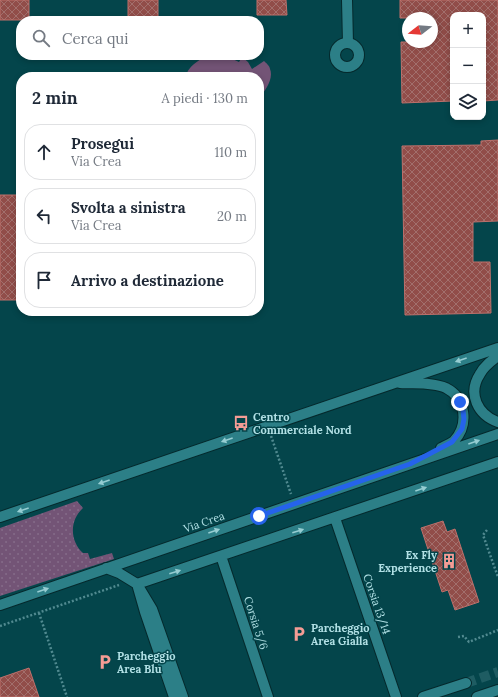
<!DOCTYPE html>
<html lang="it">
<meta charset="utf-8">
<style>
body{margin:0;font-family:Lora,serif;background:#f6f6f7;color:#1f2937}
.controls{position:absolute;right:12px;top:12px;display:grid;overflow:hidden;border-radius:8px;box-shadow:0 2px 6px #0003}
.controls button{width:36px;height:36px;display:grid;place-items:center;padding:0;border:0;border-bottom:1px solid #e0e1e3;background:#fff;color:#1f2937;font:20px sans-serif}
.compass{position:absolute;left:402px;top:12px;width:36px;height:36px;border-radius:50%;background:#fff;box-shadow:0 2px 6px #0003;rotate:253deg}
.stop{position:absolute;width:12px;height:12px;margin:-9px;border:3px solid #2563eb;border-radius:50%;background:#fff}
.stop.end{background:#2563eb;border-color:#fff;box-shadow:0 1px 4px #0008}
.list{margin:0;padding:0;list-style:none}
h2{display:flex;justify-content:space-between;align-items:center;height:52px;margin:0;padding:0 16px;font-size:17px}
h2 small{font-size:13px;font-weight:400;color:#747a83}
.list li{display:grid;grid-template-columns:26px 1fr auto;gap:12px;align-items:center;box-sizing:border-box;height:56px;margin:0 8px 8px;padding:0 8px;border:1px solid #e0e1e3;border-radius:16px}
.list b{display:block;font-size:15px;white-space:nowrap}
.list p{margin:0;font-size:13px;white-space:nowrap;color:#747a83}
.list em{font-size:13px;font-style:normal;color:#747a83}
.icon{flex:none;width:22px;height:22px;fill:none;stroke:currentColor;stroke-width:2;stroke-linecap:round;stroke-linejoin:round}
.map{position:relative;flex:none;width:498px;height:697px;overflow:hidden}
.search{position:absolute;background:#fff;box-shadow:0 2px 6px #0003;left:16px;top:16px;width:248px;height:44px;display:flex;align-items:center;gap:10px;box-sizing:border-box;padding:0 14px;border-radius:16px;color:#747a83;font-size:15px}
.panel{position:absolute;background:#fff;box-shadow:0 2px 6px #0003;left:16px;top:72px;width:248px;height:244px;border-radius:16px}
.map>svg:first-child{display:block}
.grass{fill:url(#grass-dots)}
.green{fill:#735476}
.building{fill:url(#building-cross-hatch);stroke:#bd706b}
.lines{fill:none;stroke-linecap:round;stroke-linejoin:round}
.minor-tunnel{stroke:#1e5c62;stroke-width:10;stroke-dasharray:10 5;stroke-linecap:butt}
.minor-casing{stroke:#05292c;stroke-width:12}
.path{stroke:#518a90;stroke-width:2.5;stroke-dasharray:2 2;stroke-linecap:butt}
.minor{stroke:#2c7f87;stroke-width:10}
.oneway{fill:#96cdd2}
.route{stroke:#2563eb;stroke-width:5}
.labels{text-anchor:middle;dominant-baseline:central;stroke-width:3;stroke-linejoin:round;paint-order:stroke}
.poi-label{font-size:11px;font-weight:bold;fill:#b1e0e5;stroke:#04454b;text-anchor:start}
.street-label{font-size:11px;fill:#b1e0e5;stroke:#04454b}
</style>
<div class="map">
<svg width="498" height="697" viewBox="0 0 498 697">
<defs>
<pattern id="grass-dots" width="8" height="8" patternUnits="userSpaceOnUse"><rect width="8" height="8" fill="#735476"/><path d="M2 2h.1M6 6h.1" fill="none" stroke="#856c89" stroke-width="1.8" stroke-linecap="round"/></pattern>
<pattern id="building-cross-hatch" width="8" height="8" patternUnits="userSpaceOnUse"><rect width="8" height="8" fill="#914d49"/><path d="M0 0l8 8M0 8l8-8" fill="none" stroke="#a26f6c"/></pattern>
</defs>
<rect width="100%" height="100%" fill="#04454b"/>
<!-- grass -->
<path class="grass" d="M77 501 83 508C69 521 70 541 83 553H88L90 559 112 553 114 559 0 596V528Z"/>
<!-- green -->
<path class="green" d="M207 56H226L239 62 242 57 248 62 252 69 264 61C266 63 270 66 270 69 274 79 265 91 259 98V77H185C189 66 197 61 207 56Z"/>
<!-- building -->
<path class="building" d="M0 0H29V20H0Z
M128 0H158V17H128Z
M257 0H286L287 15H257Z
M400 0H498V100L483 101V15H453V101L402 103 401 42H432V18H400Z
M498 140V221L473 222V262H490L491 313 405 315 402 146 481 145V141Z
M0 195H21V300H0Z
M443 521 447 532 455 529 479 602 455 610 448 590 442 592 421 528Z
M29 668 39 697H0V678Z"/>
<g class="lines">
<!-- minor-tunnel -->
<path class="minor-tunnel" d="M466 683 498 672"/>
<defs>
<path id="minor" d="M347 0 348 43
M335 55a12 12 0 1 1 24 0a12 12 0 1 1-24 0Z
M498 356C491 361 484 366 480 374 467 394 478 415 498 422
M400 383C415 384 433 382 446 388 466 398 469 425 454 441 450 444 445 446 441 448
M0 517 498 348
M335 518 396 697
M221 556 268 697
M106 568 119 573 137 584 152 609 183 697
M0 605 498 434
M174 697 145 612 137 584 498 462
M423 697 466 683
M477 697 498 690"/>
</defs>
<!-- minor casing -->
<use href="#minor" class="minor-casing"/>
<!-- path -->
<path class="path" d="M271 436 291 494
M487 530 483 535 498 577
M39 613 67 697
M0 626 119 585
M458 637 464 636 469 642 498 630"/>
<!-- minor -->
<use href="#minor" class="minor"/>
</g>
<!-- one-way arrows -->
<defs><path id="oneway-solid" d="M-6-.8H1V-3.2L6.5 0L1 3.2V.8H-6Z"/></defs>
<g class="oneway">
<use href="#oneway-solid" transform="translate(461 360) rotate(161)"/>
<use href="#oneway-solid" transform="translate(227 440) rotate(161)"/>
<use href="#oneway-solid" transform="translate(474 442) rotate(-19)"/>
<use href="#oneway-solid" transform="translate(104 482) rotate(161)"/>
<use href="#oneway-solid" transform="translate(421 489) rotate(-19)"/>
<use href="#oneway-solid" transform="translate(23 510) rotate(161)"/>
<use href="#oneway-solid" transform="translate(214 531) rotate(-19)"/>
<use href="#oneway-solid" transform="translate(298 531) rotate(-18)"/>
<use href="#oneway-solid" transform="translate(175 572) rotate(-18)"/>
<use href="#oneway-solid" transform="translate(43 590) rotate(-19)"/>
</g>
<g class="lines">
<!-- route -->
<path class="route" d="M259 516 410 464 452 442 462 429 464 419 463 410 460 402"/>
</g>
<!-- icons -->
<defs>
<symbol id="bus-bare" viewBox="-9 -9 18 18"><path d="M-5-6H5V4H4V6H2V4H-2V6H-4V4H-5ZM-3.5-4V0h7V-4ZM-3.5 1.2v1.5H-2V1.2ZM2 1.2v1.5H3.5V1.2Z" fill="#f59c95" stroke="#04454b" stroke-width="2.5" paint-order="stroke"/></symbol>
<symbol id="building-bare" viewBox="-9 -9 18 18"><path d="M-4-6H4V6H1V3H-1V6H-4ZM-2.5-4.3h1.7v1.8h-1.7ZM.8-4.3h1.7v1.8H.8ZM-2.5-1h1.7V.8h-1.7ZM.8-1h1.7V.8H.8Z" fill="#f59c95" stroke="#04454b" stroke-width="2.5" paint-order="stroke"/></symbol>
<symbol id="parking-bare" viewBox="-9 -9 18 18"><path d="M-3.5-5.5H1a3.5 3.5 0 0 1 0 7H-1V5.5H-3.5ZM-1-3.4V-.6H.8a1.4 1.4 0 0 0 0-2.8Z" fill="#f59c95" stroke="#04454b" stroke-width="2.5" paint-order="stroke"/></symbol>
</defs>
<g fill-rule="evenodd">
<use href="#bus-bare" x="230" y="412" width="22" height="22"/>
<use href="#building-bare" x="438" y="550" width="22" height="22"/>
<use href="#parking-bare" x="288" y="623" width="22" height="22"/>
<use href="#parking-bare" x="94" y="651" width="22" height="22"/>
</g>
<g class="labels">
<!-- poi labels -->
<g class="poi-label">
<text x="253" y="417">Centro<tspan x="253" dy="13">Commerciale Nord</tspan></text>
<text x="437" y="555" text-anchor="end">Ex Fly<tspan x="437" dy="13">Experience</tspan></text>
<text x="311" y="628">Parcheggio<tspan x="311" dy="13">Area Gialla</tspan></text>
<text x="117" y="656">Parcheggio<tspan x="117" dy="13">Area Blu</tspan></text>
</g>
<!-- street labels -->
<g class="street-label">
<text transform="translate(204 522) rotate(-19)">Via Crea</text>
<text transform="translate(377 604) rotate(71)">Corsia 13/14</text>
<text transform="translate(256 623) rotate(72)">Corsia 5/6</text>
</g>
</g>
</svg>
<div class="controls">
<button>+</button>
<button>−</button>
<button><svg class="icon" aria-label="layers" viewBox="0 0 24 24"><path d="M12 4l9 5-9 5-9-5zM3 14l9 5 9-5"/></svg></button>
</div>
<svg class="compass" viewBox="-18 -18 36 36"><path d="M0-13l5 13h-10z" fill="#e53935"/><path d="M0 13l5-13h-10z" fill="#747a83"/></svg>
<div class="stop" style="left:259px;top:516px"></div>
<div class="stop end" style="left:460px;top:402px"></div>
<div class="search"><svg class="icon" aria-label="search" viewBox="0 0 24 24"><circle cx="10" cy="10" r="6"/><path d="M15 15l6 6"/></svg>Cerca qui</div>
<section class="panel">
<h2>2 min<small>A piedi · 130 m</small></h2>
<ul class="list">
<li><svg class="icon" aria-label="ahead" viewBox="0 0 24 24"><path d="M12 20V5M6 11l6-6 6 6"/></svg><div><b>Prosegui</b><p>Via Crea</p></div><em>110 m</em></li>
<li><svg class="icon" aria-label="left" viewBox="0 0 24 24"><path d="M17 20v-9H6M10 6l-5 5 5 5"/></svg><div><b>Svolta a sinistra</b><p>Via Crea</p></div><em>20 m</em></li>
<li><svg class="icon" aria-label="arrive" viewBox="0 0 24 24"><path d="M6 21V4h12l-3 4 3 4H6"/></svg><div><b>Arrivo a destinazione</b></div></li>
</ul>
</section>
</div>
